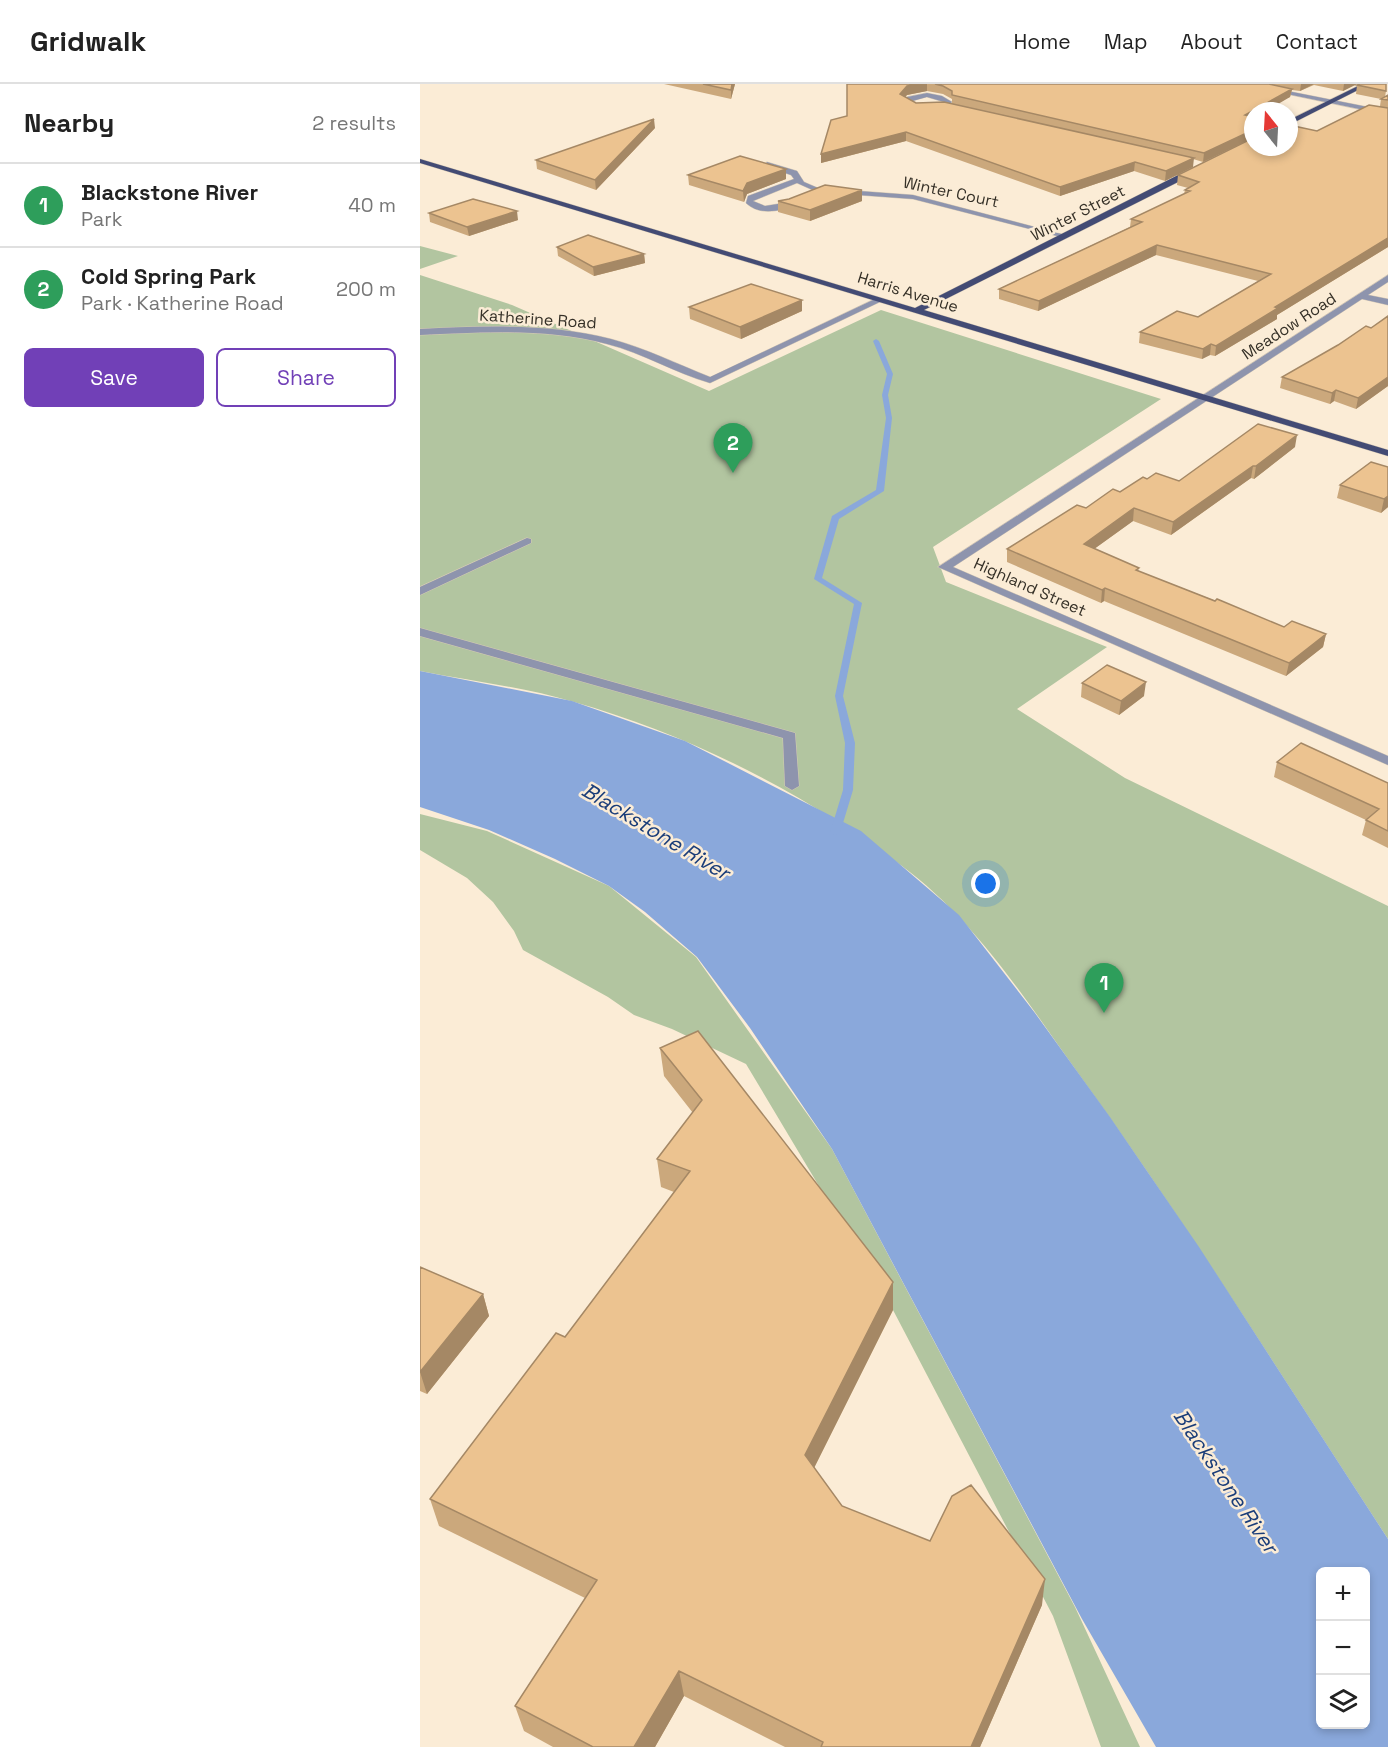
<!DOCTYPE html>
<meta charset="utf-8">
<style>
body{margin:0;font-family:"Space Grotesk",sans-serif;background:#f6f6f6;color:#222}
.controls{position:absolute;right:18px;bottom:18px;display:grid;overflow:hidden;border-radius:9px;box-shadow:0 3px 9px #0003}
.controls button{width:54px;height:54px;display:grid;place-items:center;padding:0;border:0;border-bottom:2px solid #e0e0e0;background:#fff;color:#222;font:30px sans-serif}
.compass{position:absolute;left:824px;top:18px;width:54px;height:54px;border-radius:50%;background:#fff;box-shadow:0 3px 9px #0003;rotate:342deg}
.you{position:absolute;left:566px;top:800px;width:21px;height:21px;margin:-15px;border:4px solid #fff;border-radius:50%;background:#1a73e8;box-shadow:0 0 0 9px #1a73e833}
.badge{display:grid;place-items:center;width:39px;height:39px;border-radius:50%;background:#7140b7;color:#fff;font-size:20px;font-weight:700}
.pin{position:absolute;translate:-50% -50px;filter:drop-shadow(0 2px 3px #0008)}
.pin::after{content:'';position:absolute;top:32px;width:21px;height:18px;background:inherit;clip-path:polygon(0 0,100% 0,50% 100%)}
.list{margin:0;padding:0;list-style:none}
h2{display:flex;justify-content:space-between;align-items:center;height:78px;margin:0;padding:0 24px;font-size:26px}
h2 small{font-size:20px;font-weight:400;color:#767676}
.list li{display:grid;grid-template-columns:39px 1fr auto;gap:18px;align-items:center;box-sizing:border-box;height:84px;padding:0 24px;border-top:2px solid #e0e0e0}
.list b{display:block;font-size:22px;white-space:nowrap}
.list p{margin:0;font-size:20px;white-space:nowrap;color:#767676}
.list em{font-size:20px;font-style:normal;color:#767676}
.actions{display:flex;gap:12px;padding:18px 24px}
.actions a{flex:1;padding:14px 0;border:2px solid #7140b7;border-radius:9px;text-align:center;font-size:21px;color:#7140b7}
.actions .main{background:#7140b7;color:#fff}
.icon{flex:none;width:33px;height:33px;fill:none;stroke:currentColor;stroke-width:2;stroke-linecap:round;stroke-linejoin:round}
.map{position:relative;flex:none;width:968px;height:1663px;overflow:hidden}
header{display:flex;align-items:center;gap:36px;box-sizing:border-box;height:84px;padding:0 30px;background:#fff;border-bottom:2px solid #e0e0e0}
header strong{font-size:28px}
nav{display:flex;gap:33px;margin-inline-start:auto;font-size:21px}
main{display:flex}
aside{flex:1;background:#fff}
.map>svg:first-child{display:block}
.green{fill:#b2c5a0}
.water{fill:#8aa8db;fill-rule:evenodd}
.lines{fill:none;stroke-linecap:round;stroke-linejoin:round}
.stream{fill:#8aa8db;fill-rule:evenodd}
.minor-casing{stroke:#d7cab6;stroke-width:1}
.major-casing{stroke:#d7cab6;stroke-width:1}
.minor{fill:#8e94ad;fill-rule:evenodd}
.major{fill:#434b74;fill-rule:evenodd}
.wall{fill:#cba87c;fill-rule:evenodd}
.shaded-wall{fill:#a58865}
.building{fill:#ecc390;stroke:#a58865;stroke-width:1.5}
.labels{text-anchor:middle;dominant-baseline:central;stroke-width:5;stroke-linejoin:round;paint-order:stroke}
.far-street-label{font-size:16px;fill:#353027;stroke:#fbecd6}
.water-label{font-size:21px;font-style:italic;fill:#1a3d79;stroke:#fbecd6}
</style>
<header>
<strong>Gridwalk</strong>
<nav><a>Home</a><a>Map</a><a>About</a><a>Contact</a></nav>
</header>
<main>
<aside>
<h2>Nearby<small>2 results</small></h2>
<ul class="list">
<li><span class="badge" style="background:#2e9e5b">1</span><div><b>Blackstone River</b><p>Park</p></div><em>40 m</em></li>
<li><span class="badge" style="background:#2e9e5b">2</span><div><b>Cold Spring Park</b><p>Park · Katherine Road</p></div><em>200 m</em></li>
</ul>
<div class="actions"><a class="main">Save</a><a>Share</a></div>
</aside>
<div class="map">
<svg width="968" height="1663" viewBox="0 0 968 1663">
<rect width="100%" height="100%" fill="#fbecd6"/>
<!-- green -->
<path class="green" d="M0 162 38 172 0 185Z
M0 191 92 221 289 307 461 226 741 315 513 463 526 498 687 563 597 625 705 694 968 822V1455C866 1299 767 1140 658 989 606 916 555 836 482 782 384 709 271 651 154 618 104 603 51 597 0 587Z
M0 730 67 747 189 802 276 873 412 1065 655 1523 720 1663H681L633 1532 473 1226 326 980 252 945 214 931 188 913 103 866 94 847 73 818 47 794 0 766Z"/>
<!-- water -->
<path class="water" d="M0 587 152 617 265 657 441 747 539 831 615 929 690 1033 779 1163 968 1455V1663H736L662 1535 412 1065 330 944 277 873 225 828 189 802 135 775 69 746 0 723ZM900 1488H946V1640H900Z"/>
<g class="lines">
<!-- stream -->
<path class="stream" d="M456 255 459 257 473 290 468 311 472 334 464 407 419 435 402 494 442 519 423 612 435 659 433 706 420 749 415 752 410 749 423 706 425 659 415 612 434 520 394 495 412 432 456 406 466 334 462 311 467 290 453 257Z"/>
<defs>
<path id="minor" d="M819 0H832L968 27V31Z
M507 9 522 12 532 18C519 30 495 30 482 18L487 13ZM507 13 524 18 507 23 489 18Z
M347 78 377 87 384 98 398 104 493 111 649 152 645 154 493 115 397 108 377 99 333 117 345 122 376 117 380 119 379 121C361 126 341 133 326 119L328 112 374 95 371 91 344 82Z
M968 191V198L948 211 968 215V221L942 215 533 483 968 672V681L518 483Z
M457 214 464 216 290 299C255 289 223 269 187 260 127 244 62 248 0 251V245C63 242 129 239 191 255 225 264 257 280 290 293Z
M107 454 111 455V459L0 511V503Z
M0 544 375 649 379 702 372 706 365 702 363 654 0 552Z"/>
<path id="major" d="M942 0H950L869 41V36Z
M0 75 495 224 772 84H778V88L504 226 968 366V372L0 79Z"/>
</defs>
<!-- minor casing -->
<use href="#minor" class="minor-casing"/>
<!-- major casing -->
<use href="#major" class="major-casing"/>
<!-- minor -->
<use href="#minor" class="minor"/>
<!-- major -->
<use href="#major" class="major"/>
</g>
<!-- wall -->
<path class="wall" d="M244 0H315L311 15Z
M427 0H937L923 7 894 1 880 7 872 6 870 13 833 27V63L897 47 960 22 961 15 936 10 937 1 966 7 965 13 968 11V163L857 231V235L795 272 790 271 782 275 719 259 720 248 778 233 838 197 736 171 618 227 579 215V205L710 143 711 135 764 110 765 106 768 104 757 101 758 91 829 56 783 78 773 75V83L745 97 714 87 640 112 486 57 401 79V70L427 32ZM507 7 523 10 532 15V19H496L485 13 487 11Z
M235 44 176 106 117 85 116 76Z
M366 85V95L327 110 324 118 269 101 268 91Z
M442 106V117L390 137 358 128V117Z
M9 129 98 136 49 152 10 138Z
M137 163 224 170 225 179 174 192 138 172Z
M382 216V227L321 255 270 235 269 223Z
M968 232V302L936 325 914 317 910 320 860 304 862 293 951 244Z
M875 363 834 395 831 394 751 451 713 437 674 465 719 484 718 487 864 543 906 550 903 563 866 592 684 517 681 519 587 478V465L666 424 727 395 759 397Z
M951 378 968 423 961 429 917 414 920 401Z
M662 599 724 612 699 631 661 613Z
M857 678 968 699V764L942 751 946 736 854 693Z
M240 964 473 1198V1226L394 1384 422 1422 622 1521 560 1663H365L264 1612 235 1663H133L104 1647 95 1622 165 1514 19 1442 10 1415 145 1253 254 1108 241 1103 237 1075 273 1029 244 992Z
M0 1183 63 1210 69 1232 7 1310 0 1307Z"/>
<!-- shaded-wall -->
<path class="shaded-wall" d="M312 0H315L311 15V6Z
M500 0H507V7L487 11 480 18V10L487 2Z
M881 0H894L880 7Z
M924 0H937L923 7Z
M872 5 870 13 846 27H833V35L825 31Z
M234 35 235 44 176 106 175 96Z
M833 46V54L783 78 784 69Z
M486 48V57L401 79V70Z
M774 74 773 83 745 97 746 87Z
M715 78 714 87 640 112V103Z
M366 85V95L327 110 324 118 323 107 327 99Z
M442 106V117L390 137V126Z
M97 127 98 136 49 152 47 143Z
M968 154V163L857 231V235L795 272 796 262 855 223Z
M737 161 736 171 618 227 619 217Z
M224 170 225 179 174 192 173 183Z
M382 216V227L321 255 320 243Z
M791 260 790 271 782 275 783 265Z
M968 293V302L936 325 938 314Z
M916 306 914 317 910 320 912 309Z
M877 351 875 363 834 395 836 382Z
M833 382 831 394 751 451 753 438Z
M968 412V423L961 429 964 415Z
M714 424 713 437 663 473 664 460Z
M685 504 684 517 681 519 682 506Z
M906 550 903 563 866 592 869 579Z
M726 598 724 612 699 631 701 617Z
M473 1198V1226L387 1398 385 1371Z
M63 1210 69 1232 7 1310 0 1288Z
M625 1495 622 1521 560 1663H551Z
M259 1587 264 1612 235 1663H214Z"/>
<!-- building -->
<path class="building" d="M283 0H312L311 6Z
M427 0H500L487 2 480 10 496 19 524 18 774 74 746 87 715 78 640 103 486 48 401 70 411 36 427 32Z
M515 0H849L872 5 825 31 833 33V46L784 69 532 11V7L523 2Z
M940 0H966V7L937 1Z
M968 11V16L961 15Z
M949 21 968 24V154L855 223 858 224 796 262 791 260 783 265 720 248 757 227 778 233 851 190 737 161 619 217 579 205 722 138 711 135 770 107 765 106 779 98 758 91 833 54V63H869V41L897 47Z
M234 35 175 96 116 76Z
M320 72 366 85 327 99 323 107 268 91Z
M405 101 442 106 390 126 358 117 369 115Z
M53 115 97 127 47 143 9 129Z
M168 151 224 170 173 183 137 163Z
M331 200 382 216 320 243 269 223Z
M968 232V293L938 314 916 306 912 309 862 293 918 261 946 242 951 244Z
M838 340 877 351 836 382H833L753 438 714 424 664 460 719 484 716 486 795 517 797 515 864 543 872 537 906 550 869 579 685 504 682 506 587 465 657 421 666 424 693 405 700 408 723 393 727 395 736 389 759 397Z
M951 378 968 383V412L964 415 920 401Z
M687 581 726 598 701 617 662 599Z
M881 659 968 699V747L946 736 959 725 857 678Z
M278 947 473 1198 385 1371 422 1422 510 1457 532 1412 551 1401 625 1495 551 1663H401L403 1658 259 1587 214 1663H173L95 1622 177 1496 10 1415 136 1249 145 1253 270 1087 237 1075 282 1016 240 964Z
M0 1183 63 1210 0 1288Z"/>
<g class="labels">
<!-- far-street labels -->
<g class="far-street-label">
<text transform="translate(531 108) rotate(12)">Winter Court</text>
<text transform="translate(658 129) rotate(-27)">Winter Street</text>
<text transform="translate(488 208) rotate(17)">Harris Avenue</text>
<text transform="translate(118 235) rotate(4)">Katherine Road</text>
<text transform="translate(869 242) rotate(-33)">Meadow Road</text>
<text transform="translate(610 503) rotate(24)">Highland Street</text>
</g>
<!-- water labels -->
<g class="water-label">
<text transform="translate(236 747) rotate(31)">Blackstone River</text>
<text transform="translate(806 1397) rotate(56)">Blackstone River</text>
</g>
</g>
</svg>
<div class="controls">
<button>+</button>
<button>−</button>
<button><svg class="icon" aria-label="layers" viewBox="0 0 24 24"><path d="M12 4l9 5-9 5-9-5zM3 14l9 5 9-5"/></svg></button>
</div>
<svg class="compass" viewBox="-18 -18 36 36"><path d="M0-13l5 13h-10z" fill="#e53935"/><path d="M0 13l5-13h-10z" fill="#767676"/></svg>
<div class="you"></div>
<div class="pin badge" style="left:684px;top:929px;background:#2e9e5b">1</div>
<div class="pin badge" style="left:313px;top:389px;background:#2e9e5b">2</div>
</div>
</main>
